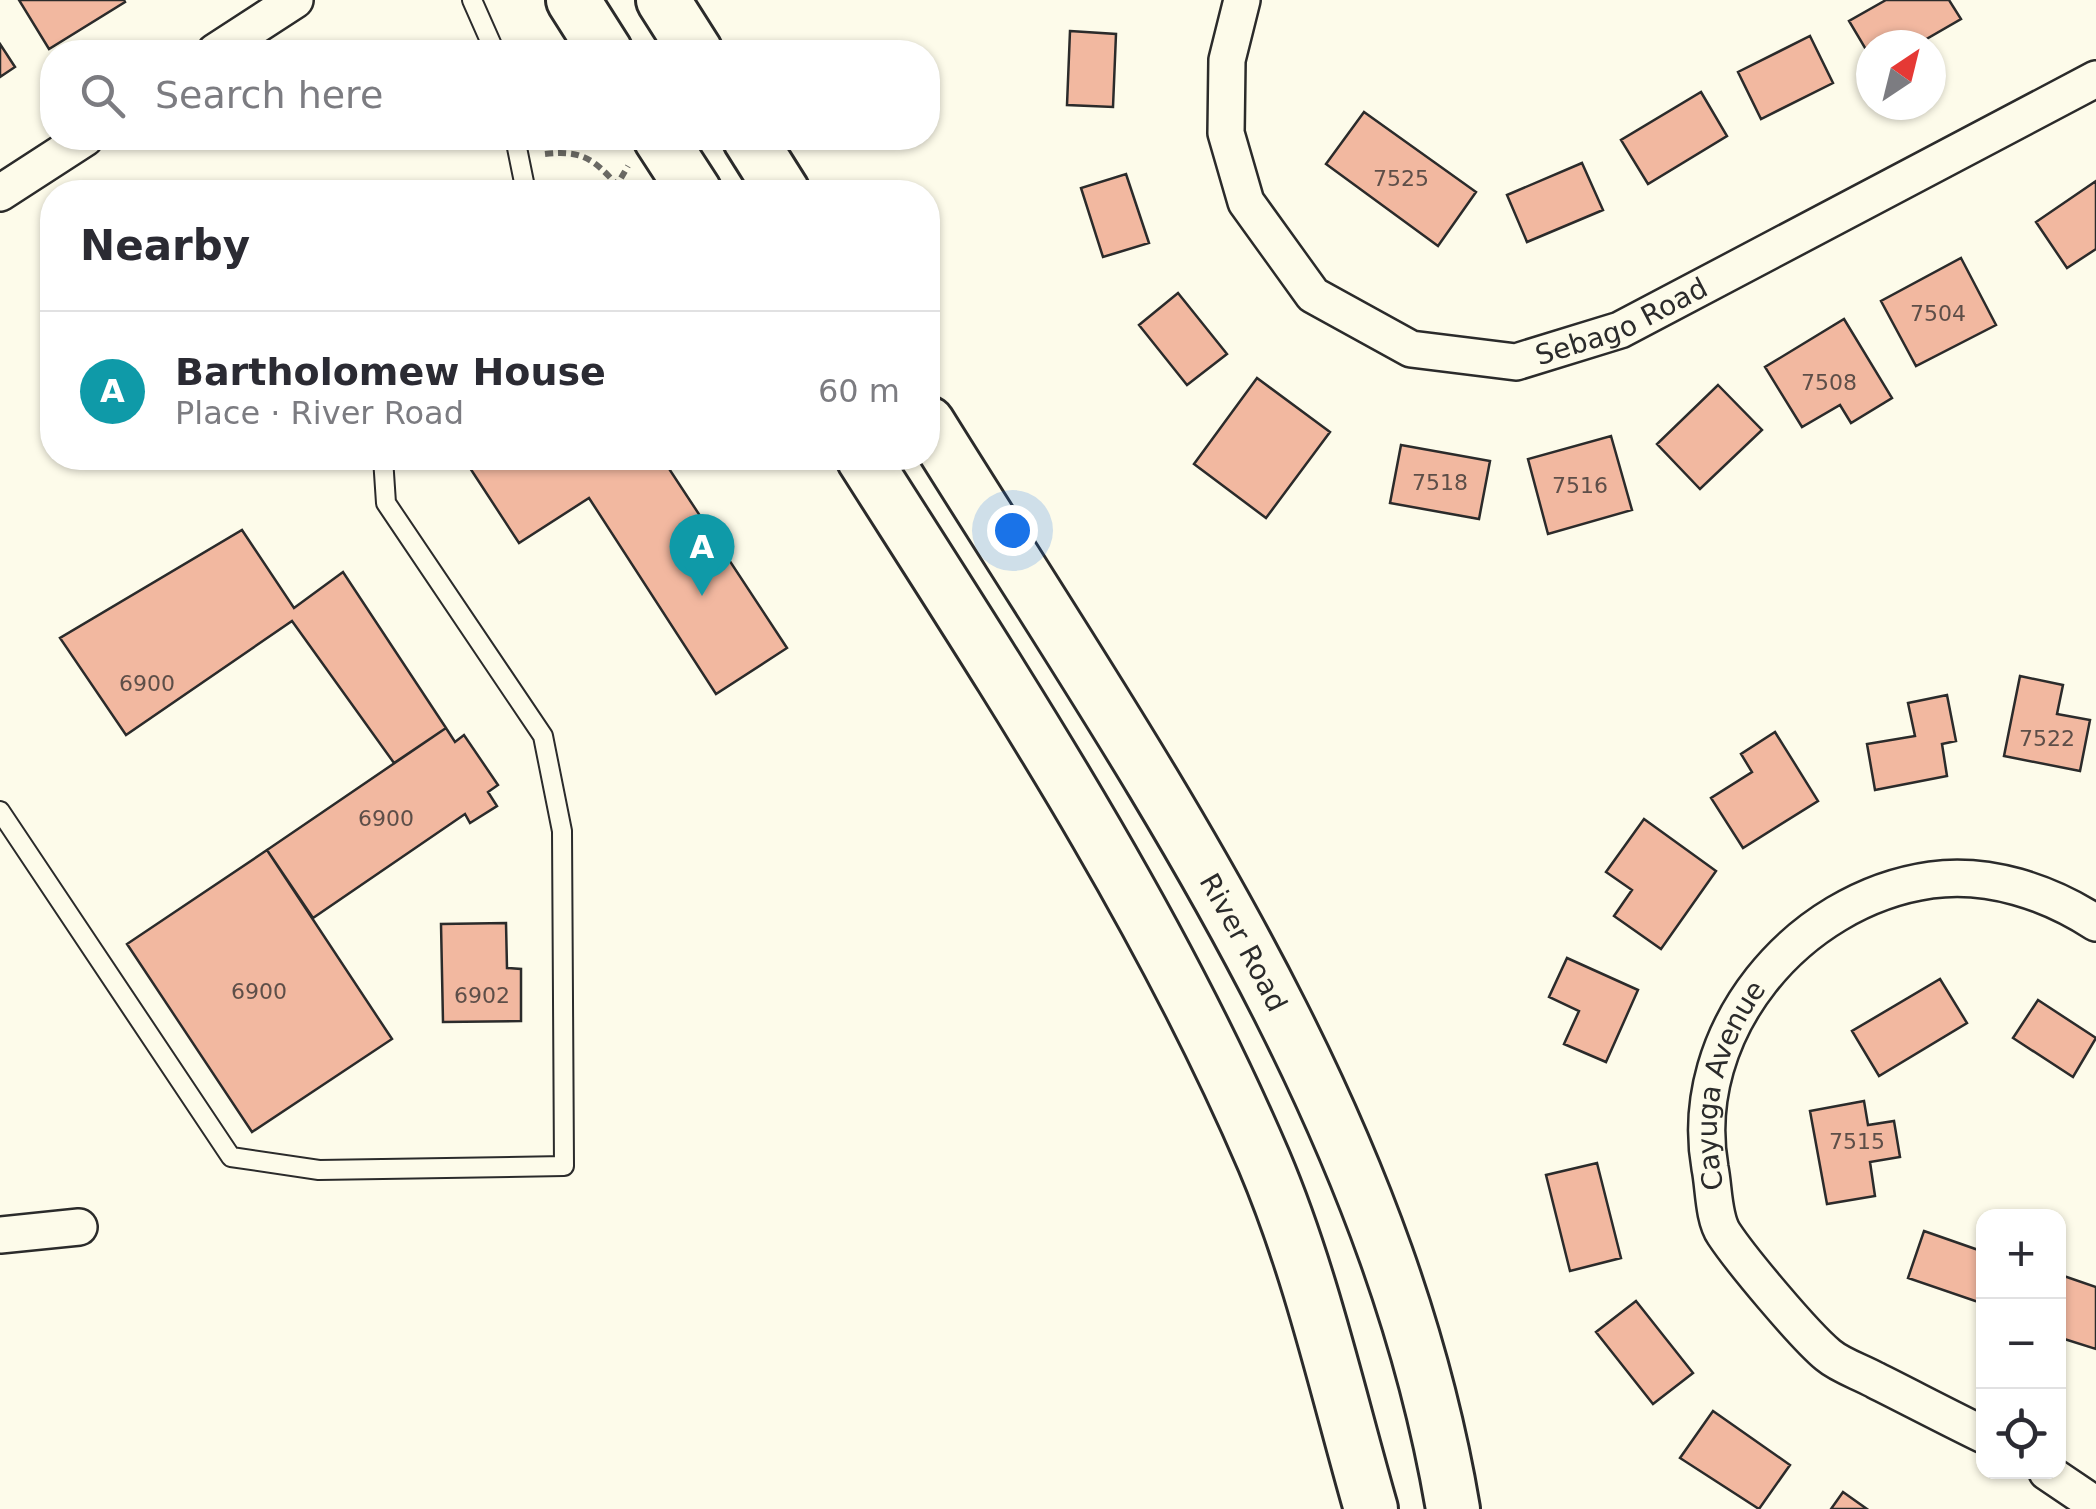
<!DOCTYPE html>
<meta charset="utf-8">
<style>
body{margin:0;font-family:"DejaVu Sans",sans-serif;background:#f7f7f7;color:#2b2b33}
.controls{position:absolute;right:30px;bottom:30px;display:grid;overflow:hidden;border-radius:20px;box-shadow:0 2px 8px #0004}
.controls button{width:90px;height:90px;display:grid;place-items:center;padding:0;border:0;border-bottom:2px solid #e1e1e2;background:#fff;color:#2b2b33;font:50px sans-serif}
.compass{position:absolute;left:1856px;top:30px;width:90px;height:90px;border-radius:50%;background:#fff;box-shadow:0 2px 8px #0004;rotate:35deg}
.you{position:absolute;left:1012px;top:530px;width:35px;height:35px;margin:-25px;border:8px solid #fff;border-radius:50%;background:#1a73e8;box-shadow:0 0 0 15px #1a73e833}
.badge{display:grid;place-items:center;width:65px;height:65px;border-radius:50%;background:#c62828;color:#fff;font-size:32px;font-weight:700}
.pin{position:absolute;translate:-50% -82px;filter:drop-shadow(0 2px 5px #0008)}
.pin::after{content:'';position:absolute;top:52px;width:35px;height:30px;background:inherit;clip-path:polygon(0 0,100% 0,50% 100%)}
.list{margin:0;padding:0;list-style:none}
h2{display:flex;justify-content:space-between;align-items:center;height:130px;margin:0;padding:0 40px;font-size:42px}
h2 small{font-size:32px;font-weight:400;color:#7c7c81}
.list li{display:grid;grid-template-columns:65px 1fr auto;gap:30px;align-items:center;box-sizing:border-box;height:160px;padding:0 40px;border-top:2px solid #e1e1e2}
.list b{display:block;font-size:38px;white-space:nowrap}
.list p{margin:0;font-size:32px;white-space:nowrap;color:#7c7c81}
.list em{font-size:32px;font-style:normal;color:#7c7c81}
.icon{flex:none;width:55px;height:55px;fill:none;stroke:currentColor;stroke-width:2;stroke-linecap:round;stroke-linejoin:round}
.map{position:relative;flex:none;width:2096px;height:1509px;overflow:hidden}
.search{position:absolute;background:#fff;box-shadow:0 2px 8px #0004;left:40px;top:40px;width:900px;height:110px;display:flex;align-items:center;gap:25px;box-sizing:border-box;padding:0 35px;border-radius:40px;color:#7c7c81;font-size:38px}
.panel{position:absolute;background:#fff;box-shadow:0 2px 8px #0004;left:40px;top:180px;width:900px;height:290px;border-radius:40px}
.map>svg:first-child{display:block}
.building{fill:#f2b8a0;stroke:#2b2b2b;stroke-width:2.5}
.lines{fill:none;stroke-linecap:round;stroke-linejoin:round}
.service-casing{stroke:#2b2b2b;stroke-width:22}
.minor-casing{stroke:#2b2b2b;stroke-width:40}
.primary-casing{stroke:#2b2b2b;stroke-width:58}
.path{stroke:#6a6964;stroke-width:6;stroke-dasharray:8 5;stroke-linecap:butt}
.service{stroke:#fdfbea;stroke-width:18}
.minor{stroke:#fdfbea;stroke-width:35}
.primary{stroke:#fdfbea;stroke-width:52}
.labels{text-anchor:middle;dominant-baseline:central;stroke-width:8;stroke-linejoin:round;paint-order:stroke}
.number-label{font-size:22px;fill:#5d4e48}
.street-label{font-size:28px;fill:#2b2b2b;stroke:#fdfbea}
</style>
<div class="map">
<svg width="2096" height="1509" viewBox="0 0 2096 1509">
<rect width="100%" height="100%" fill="#fdfbea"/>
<!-- building -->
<path class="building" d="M19 0H124L125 2 49 49Z
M1886 0H1949L1961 19 1916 45H1871V58L1849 21Z
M1070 31 1116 34 1113 107 1067 105Z
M1810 36 1833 83 1761 119 1738 72Z
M0 44 15 67 0 77Z
M1701 92 1727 136 1648 184 1621 140Z
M1364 112 1476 192 1438 246 1326 164Z
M1582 163 1603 210 1527 242 1507 195Z
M1126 174 1149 243 1103 257 1081 188Z
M2096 181V249L2067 268 2036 222Z
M1961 258 1996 325 1916 366 1881 301Z
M1178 293 1227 354 1187 385 1139 325Z
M1844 319 1892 398 1851 423 1840 405 1802 427 1765 367Z
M1257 378 1330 432 1266 518 1194 464Z
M1718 385 1762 430 1700 489 1657 444Z
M1611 436 1632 510 1548 534 1528 459Z
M1401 445 1490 461 1479 519 1390 503Z
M485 458H662L787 648 716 694 589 498 519 543 470 468Z
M242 530 294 608 343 572 446 728 394 763 292 621 126 735 60 638Z
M2020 676 2063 685 2057 714 2090 720 2080 771 2004 756Z
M1947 695 1956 741 1942 744 1947 776 1875 790 1867 744 1915 736 1908 703Z
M446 728 455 742 464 735 498 785 488 792 497 806 470 823 465 814 313 918 267 850Z
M1775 732 1818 801 1743 848 1711 798 1752 772 1741 754Z
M1644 819 1716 871 1661 949 1614 916 1632 890 1606 872Z
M267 850 392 1039 252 1132 127 944Z
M506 923 507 968 521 969V1021L443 1022 441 924Z
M1567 958 1638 990 1606 1062 1564 1044 1579 1011 1549 997Z
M1940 979 1967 1023 1879 1076 1852 1031Z
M2038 1000 2096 1038 2073 1077 2013 1038Z
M1864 1101 1868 1125 1894 1121 1900 1157 1870 1162 1875 1196 1827 1204 1810 1111Z
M1597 1163 1621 1258 1570 1271 1546 1175Z
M1924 1231 1984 1252V1304L1908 1278Z
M2058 1274 2096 1287V1349L2058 1337Z
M1636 1301 1693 1373 1653 1404 1596 1332Z
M1713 1411 1790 1465 1759 1509 1680 1458Z
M1843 1492 1867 1509H1831Z"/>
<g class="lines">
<defs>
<path id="service" d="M472 0 495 52
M515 138 526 192
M0 811 231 1157 319 1170 564 1166 562 831 543 736 386 503 383 458"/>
<g id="minor">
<path id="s1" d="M1242 0 1227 60 1226 133 1246 202 1313 295 1411 349 1516 362 1620 330 2096 79"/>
<path d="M215 52 295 0"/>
<path d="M0 193 85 138"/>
<path d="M0 1235 79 1227"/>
<path id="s2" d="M1984 1435C1947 1417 1911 1398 1875 1380 1861 1372 1841 1366 1828 1355 1804 1335 1742 1261 1724 1234 1713 1218 1714 1187 1710 1168 1686 1032 1797 899 1931 880 1989 872 2048 892 2096 923"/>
<path d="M2047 1472 2096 1505"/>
</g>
<g id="primary">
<path d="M573 0 606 52"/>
<path d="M663 0 696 52"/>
<path d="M660 138 695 192"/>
<path d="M749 138 783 192"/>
<path id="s3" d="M928 423C1140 764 1385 1105 1453 1509"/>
<path d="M863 458C1008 686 1157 911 1264 1161 1311 1272 1338 1394 1371 1509"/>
</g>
</defs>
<!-- service casing -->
<use href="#service" class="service-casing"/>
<!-- minor casing -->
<use href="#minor" class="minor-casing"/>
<!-- primary casing -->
<use href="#primary" class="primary-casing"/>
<!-- path -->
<path class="path" d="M545 154C581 150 593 158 617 185L628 166"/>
<!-- service -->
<use href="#service" class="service"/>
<!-- minor -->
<use href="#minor" class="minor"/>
<!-- primary -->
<use href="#primary" class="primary"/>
</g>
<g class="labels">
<!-- number labels -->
<g class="number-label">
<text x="1401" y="178">7525</text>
<text x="1938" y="313">7504</text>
<text x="1829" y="382">7508</text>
<text x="1440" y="482">7518</text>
<text x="1580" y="485">7516</text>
<text x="147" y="683">6900</text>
<text x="2047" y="738">7522</text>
<text x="386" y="818">6900</text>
<text x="259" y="991">6900</text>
<text x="482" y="995">6902</text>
<text x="1857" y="1141">7515</text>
</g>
<!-- street labels -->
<g class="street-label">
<text stroke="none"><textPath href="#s1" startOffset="652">Sebago Road</textPath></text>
<text stroke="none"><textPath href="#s3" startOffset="608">River Road</textPath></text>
<text stroke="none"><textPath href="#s2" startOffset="490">Cayuga Avenue</textPath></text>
</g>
</g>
</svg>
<div class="controls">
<button>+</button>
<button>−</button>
<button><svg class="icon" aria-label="locate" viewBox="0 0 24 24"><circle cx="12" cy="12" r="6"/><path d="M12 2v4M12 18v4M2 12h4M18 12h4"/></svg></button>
</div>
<svg class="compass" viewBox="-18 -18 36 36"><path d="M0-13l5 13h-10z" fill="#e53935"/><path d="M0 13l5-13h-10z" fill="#7c7c81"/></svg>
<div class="you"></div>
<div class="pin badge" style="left:702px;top:596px;background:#0f9aa8">A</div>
<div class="search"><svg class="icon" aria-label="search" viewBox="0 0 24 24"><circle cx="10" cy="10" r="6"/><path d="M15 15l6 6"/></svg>Search here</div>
<section class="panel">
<h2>Nearby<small></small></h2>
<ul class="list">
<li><span class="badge" style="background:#0f9aa8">A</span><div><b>Bartholomew House</b><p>Place · River Road</p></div><em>60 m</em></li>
</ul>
</section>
</div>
